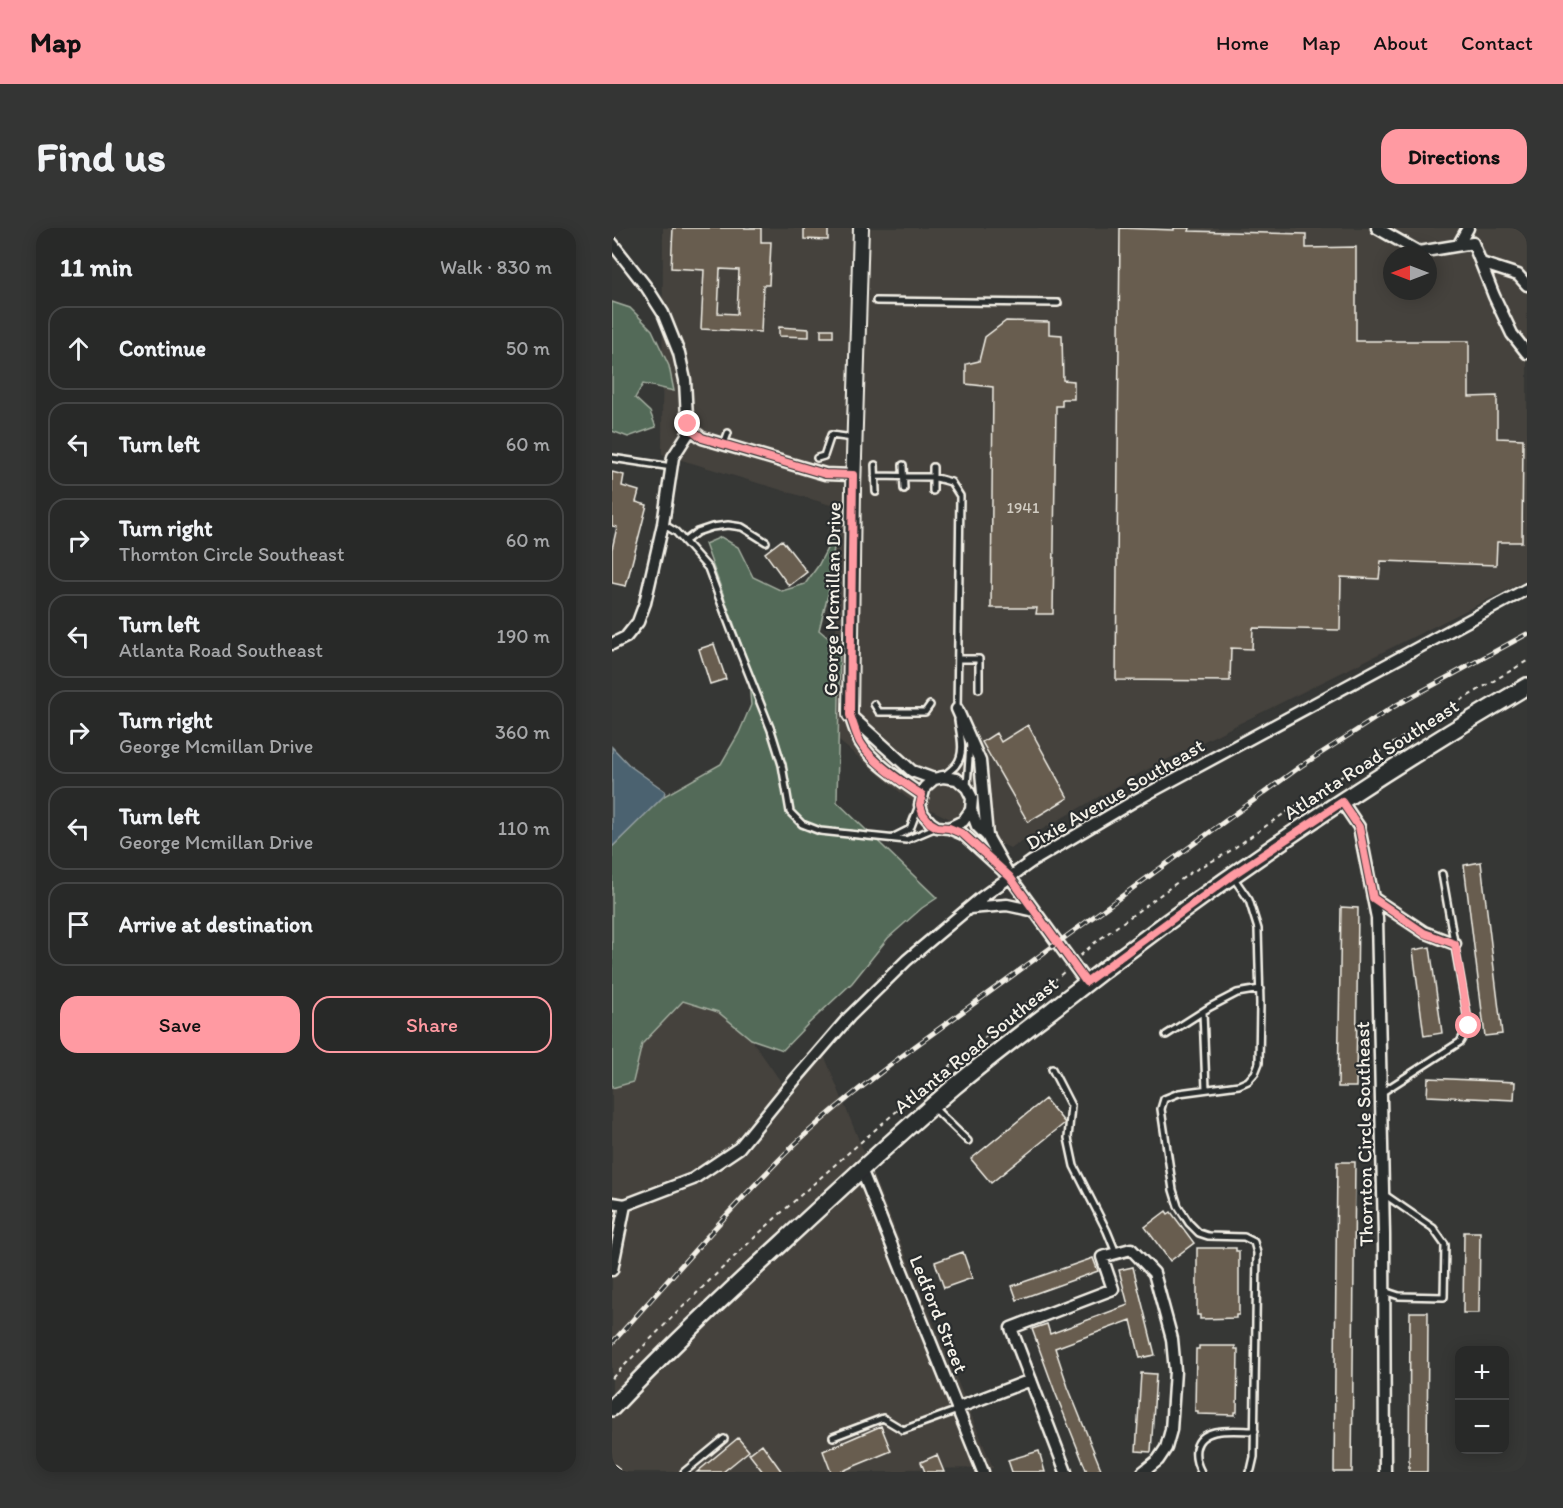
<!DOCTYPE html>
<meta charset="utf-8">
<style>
body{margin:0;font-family:Itim,sans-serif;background:#343534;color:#f1f3f6}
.controls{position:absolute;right:18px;bottom:18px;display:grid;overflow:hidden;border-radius:12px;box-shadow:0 3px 15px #0003}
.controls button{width:54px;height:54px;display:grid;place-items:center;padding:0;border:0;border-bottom:2px solid #444545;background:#282928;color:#f1f3f6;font:30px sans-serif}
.compass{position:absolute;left:771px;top:18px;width:54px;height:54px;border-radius:50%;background:#282928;box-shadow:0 3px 15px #0003;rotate:270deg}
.stop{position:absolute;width:18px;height:18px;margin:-14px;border:4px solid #ff9aa2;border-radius:50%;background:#fff}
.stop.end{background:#ff9aa2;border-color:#fff;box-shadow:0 2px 6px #0008}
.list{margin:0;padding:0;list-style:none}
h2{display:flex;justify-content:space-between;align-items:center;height:78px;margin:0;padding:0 24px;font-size:26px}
h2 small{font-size:20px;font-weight:400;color:#a5a6a8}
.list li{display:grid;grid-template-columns:39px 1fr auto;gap:18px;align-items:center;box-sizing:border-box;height:84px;margin:0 12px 12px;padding:0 12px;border:2px solid #444545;border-radius:18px}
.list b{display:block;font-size:22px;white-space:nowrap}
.list p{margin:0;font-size:20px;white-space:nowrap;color:#a5a6a8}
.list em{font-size:20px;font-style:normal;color:#a5a6a8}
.actions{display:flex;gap:12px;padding:18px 24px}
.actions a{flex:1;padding:14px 0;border:2px solid #ff9aa2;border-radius:18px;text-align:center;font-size:21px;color:#ff9aa2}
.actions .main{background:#ff9aa2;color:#111}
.icon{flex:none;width:33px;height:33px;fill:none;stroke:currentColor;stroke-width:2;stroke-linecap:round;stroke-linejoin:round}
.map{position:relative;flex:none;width:915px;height:1244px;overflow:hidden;border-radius:18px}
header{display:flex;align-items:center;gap:36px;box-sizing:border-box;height:84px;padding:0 30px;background:#ff9aa2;color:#111}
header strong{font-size:28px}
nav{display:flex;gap:33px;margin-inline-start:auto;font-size:21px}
.intro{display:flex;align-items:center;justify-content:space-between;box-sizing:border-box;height:144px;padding:0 36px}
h1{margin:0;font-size:42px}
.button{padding:15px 27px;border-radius:18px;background:#ff9aa2;color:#111;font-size:21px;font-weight:700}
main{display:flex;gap:36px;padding:0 36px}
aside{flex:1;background:#282928;border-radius:18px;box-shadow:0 3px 15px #0003}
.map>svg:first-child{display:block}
.built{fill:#45423d;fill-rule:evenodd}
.green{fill:#536b58;stroke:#a4aea0;stroke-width:1.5}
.water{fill:#4b626f;stroke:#8f9b9f;stroke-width:1.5}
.building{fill:#685d4f;stroke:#f4f1e8;stroke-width:1.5;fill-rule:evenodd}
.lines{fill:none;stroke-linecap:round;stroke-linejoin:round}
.service-casing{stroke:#f4f1e8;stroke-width:10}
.minor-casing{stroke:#f4f1e8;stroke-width:15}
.tertiary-casing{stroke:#f4f1e8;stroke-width:18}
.secondary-casing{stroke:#f4f1e8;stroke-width:20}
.path{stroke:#f4f1e8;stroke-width:2;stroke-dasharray:4.5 4.5;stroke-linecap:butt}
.service{stroke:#2a2d2e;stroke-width:5}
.minor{stroke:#2a2d2e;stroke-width:10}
.tertiary{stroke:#2a2d2e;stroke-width:14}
.secondary{stroke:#2a2d2e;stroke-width:15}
.rail-casing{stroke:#f4f1e8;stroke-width:5}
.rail{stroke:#2a2d2e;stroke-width:3;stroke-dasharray:9;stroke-linecap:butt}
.route{stroke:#ff9aa2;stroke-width:8}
.labels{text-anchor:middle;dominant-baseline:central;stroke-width:4.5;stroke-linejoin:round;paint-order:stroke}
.number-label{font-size:16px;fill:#d1ccc2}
.street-label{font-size:20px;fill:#f4f1e8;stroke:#2a2d2e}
</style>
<header>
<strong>Map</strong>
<nav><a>Home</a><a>Map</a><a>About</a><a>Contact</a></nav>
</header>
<div class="intro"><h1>Find us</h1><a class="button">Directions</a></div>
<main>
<aside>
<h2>11 min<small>Walk · 830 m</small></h2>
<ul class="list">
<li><svg class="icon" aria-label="ahead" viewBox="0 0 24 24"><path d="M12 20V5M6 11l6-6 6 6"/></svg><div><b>Continue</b></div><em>50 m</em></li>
<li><svg class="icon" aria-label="left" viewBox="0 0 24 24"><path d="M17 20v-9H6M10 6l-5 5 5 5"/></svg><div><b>Turn left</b></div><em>60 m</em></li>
<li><svg class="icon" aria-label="right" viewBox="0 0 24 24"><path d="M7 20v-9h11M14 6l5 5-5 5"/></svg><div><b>Turn right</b><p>Thornton Circle Southeast</p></div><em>60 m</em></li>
<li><svg class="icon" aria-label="left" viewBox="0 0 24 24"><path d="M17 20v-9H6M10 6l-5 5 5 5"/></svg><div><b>Turn left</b><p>Atlanta Road Southeast</p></div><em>190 m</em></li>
<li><svg class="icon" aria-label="right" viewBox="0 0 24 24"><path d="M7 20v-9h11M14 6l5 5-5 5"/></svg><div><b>Turn right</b><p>George Mcmillan Drive</p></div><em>360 m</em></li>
<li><svg class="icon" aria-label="left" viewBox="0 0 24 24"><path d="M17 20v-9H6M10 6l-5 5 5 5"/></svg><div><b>Turn left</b><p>George Mcmillan Drive</p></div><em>110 m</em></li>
<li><svg class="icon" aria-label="arrive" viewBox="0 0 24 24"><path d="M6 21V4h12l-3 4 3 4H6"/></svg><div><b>Arrive at destination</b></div></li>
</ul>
<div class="actions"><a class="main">Save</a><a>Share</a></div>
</aside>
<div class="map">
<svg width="915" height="1244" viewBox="0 0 915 1244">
<rect width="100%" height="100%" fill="#363735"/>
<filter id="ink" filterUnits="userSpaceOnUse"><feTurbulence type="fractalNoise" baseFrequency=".0167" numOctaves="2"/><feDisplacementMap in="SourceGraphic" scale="12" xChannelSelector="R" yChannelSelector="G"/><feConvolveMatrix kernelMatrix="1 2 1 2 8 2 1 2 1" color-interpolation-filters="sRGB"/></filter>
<g filter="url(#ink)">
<!-- built -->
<path class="built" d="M51 0H915V352L528 545 398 620 295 570 226 512 222 278 50 226ZM780 27H816V63H780Z
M71 773 106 784 139 811 174 861 210 822 381 1240 296 1241 292 1244H0V860L21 854 30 816Z"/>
<!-- green -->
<path class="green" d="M0 74 18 80 40 102 57 138 62 163 31 156 23 170 38 184 44 199 16 209 0 203Z
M224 303 216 367 207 402 228 420 225 574 325 670 310 680 276 710 240 755 195 797 171 822 139 811 106 784 71 773 30 816 21 854 0 860V619L52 568 109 536 127 505 139 477 135 432 93 316 109 309 126 319 141 349 170 363 193 356 206 338Z"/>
<!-- water -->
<path class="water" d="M0 519 18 538 53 563 52 568 0 619Z"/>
<!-- building -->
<path class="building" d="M61 0H149V14H159L157 57H151L149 104 89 101 92 42 59 40ZM108 41 127 42 125 86 106 85Z
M192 0H216V12L192 11Z
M508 0 562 2V0H578L577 3 694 6V20L744 19V113H857V169L885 168V210L911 211 910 314H885L884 337 769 333 767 351 729 349 728 402 641 400 640 421 619 420 618 453 504 452Z
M394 93 437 94V106L450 107 451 152 462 153V171H450V178H444L441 386H424L425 380H379L381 159 354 156V136L367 133 373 109Z
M167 99 197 101V109L167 108Z
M209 101H221V109H209Z
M0 244 12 247 10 258 27 263 24 274 35 277 14 358 0 355V321L5 299 0 298Z
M170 312 195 344 177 358 153 325Z
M102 416 114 451 98 456 87 421Z
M416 497 456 570 416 594 370 514 384 505 389 514Z
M869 634 890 806 873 808 852 637Z
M729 679 746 680 744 859H726Z
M818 719 830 805 812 808 801 722Z
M816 850 903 854 902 872 815 868Z
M433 871 453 895 379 955 359 931Z
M725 934H743L740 1244H722Z
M554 983 556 986 559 984 582 1015 558 1033 533 999Z
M852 1004H868L867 1085H851Z
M585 1020H624V1023H627V1087H624V1090L588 1091V1087H585Z
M351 1024 360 1050 332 1060 323 1034Z
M481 1030 486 1043 405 1072 400 1058Z
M521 1039 543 1127 528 1130 519 1092 443 1120 456 1159 489 1241 482 1244H475L443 1164 420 1101 435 1096 438 1106 516 1077 507 1042Z
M798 1084H816L815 1244H797Z
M587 1118H623V1121H626L625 1184H623V1187L586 1186V1183H583L584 1121H587Z
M529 1145 544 1146 539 1224 524 1223Z
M269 1198 279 1223 228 1244H219L211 1223Z
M126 1210 137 1223 111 1244H85Z
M150 1216 170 1244H151L137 1226Z
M427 1223 433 1244H400L396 1232Z
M325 1227 332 1244H313L309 1234Z"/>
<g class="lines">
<defs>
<path id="service" d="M264 73 446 75
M112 216 116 205
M0 230 60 239
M205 230 212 228 219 207 241 210
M263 237 264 264
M291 237 292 261
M263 248 321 249 339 254 348 268 345 482
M321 263V239
M51 296 64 304 96 340 120 404 159 502 170 537 178 584 190 596 208 603 294 612 325 599
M73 313 85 304 100 299 116 297 130 299 154 314
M346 431H367V461
M262 476 267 484H313L318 477
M332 548C336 544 341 541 344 537 354 525 348 506 346 492
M355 558 358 516
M282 609 298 601 306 580
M621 649 637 672 646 701 648 776 647 835 643 845 636 853 627 857 567 865 552 871 549 881 561 962 566 978 577 995 587 1005 596 1008 632 1009 642 1014 645 1025 642 1229 639 1242 637 1244
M591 784 594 861
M554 807 598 779 625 765 648 761
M440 841 459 878 456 910 462 938 495 1003 504 1025
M769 865 848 814 857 798 830 646
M321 879 356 913
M772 1063 787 1068 832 1069 833 1017 821 1000 773 967
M221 1209 271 1190 291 1202 346 1182
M72 1244 112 1211
M589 1244C585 1237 583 1229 584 1221 589 1197 624 1203 643 1203"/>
<path id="minor" d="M765 0 807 24 861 15 882 68 900 106 915 125
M0 15 35 60 51 85 67 125 73 152 75 190 79 201 61 229 51 296 33 375 26 394 14 409 0 416
M847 16 856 0
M869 35 906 47 915 57
M79 201 90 210 213 246 241 247
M345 481 368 533 375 608
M238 487C241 496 244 506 248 514 259 533 291 554 310 567
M240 489 300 543 322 551
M730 574 747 599 765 690 772 1007 773 1244
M337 600 351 593 359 582
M398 649 351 606 337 600 325 599 319 595 311 586 308 577 313 559 322 551 331 549 345 551 355 560 360 570 359 582 365 598 375 608 398 649 474 754
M761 670 812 704 843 716
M357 680 395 677 423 683
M249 941 371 1244
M0 975 13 977
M0 1042 13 977 81 951 127 920 175 861 237 789 295 732 370 669 419 634 522 573 915 361
M345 1180 419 1152
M0 1243 1 1244
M454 1244 399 1100 501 1061 490 1029 519 1021 542 1045 560 1111 563 1143 559 1202 554 1220 546 1232 531 1244"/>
<path id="tertiary" d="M238 487 241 261 249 0"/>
<path id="secondary" d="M0 1180C54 1123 111 1069 169 1016 226 963 283 909 343 858 374 832 407 807 440 782 590 663 750 555 915 458"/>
</defs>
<!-- service casing -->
<use href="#service" class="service-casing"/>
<!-- minor casing -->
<use href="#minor" class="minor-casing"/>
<!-- tertiary casing -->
<use href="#tertiary" class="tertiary-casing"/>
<!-- secondary casing -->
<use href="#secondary" class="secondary-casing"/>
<!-- path -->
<path class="path" d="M468 728 481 716 578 645 615 625 667 589 836 480 915 433
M0 1150C67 1082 135 1014 207 951 282 884 359 820 437 757L453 743"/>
<!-- service -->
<use href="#service" class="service"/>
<!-- minor -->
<use href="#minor" class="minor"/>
<!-- tertiary -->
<use href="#tertiary" class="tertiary"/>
<!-- secondary -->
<use href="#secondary" class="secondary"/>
<defs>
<path id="rail" d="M0 1115C60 1049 118 980 182 917 220 881 261 850 302 819L689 538 781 479 915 406"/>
</defs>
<!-- rail casing -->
<use href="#rail" class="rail-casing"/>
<!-- rail -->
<use href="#rail" class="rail"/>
</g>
</g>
<g class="lines" filter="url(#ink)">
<!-- route -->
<path class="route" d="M76 196 79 201 90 210 213 246 241 247 238 487C241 495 244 506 248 514 259 533 291 555 310 567L308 577 311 586 318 595 325 599 337 600 351 606 398 649 474 754 622 646 730 574 747 599 761 670 812 705 843 716 857 798"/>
</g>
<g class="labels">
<!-- number labels -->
<g class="number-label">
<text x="411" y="279">1941</text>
</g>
<!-- street labels -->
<g class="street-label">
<text transform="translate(220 371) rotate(-89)">George Mcmillan Drive</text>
<text transform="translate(759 531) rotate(-33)">Atlanta Road Southeast</text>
<text transform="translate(503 566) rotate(-30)">Dixie Avenue Southeast</text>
<text transform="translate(364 817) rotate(-39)">Atlanta Road Southeast</text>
<text transform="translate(752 906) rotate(-91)">Thornton Circle Southeast</text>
<text transform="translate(327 1086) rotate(68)">Ledford Street</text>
</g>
</g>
</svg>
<div class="controls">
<button>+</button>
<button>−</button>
</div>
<svg class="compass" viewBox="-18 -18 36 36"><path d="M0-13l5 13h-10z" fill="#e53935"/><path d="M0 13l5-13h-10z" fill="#a5a6a8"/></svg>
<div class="stop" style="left:857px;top:798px"></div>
<div class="stop end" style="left:76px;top:196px"></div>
</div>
</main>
